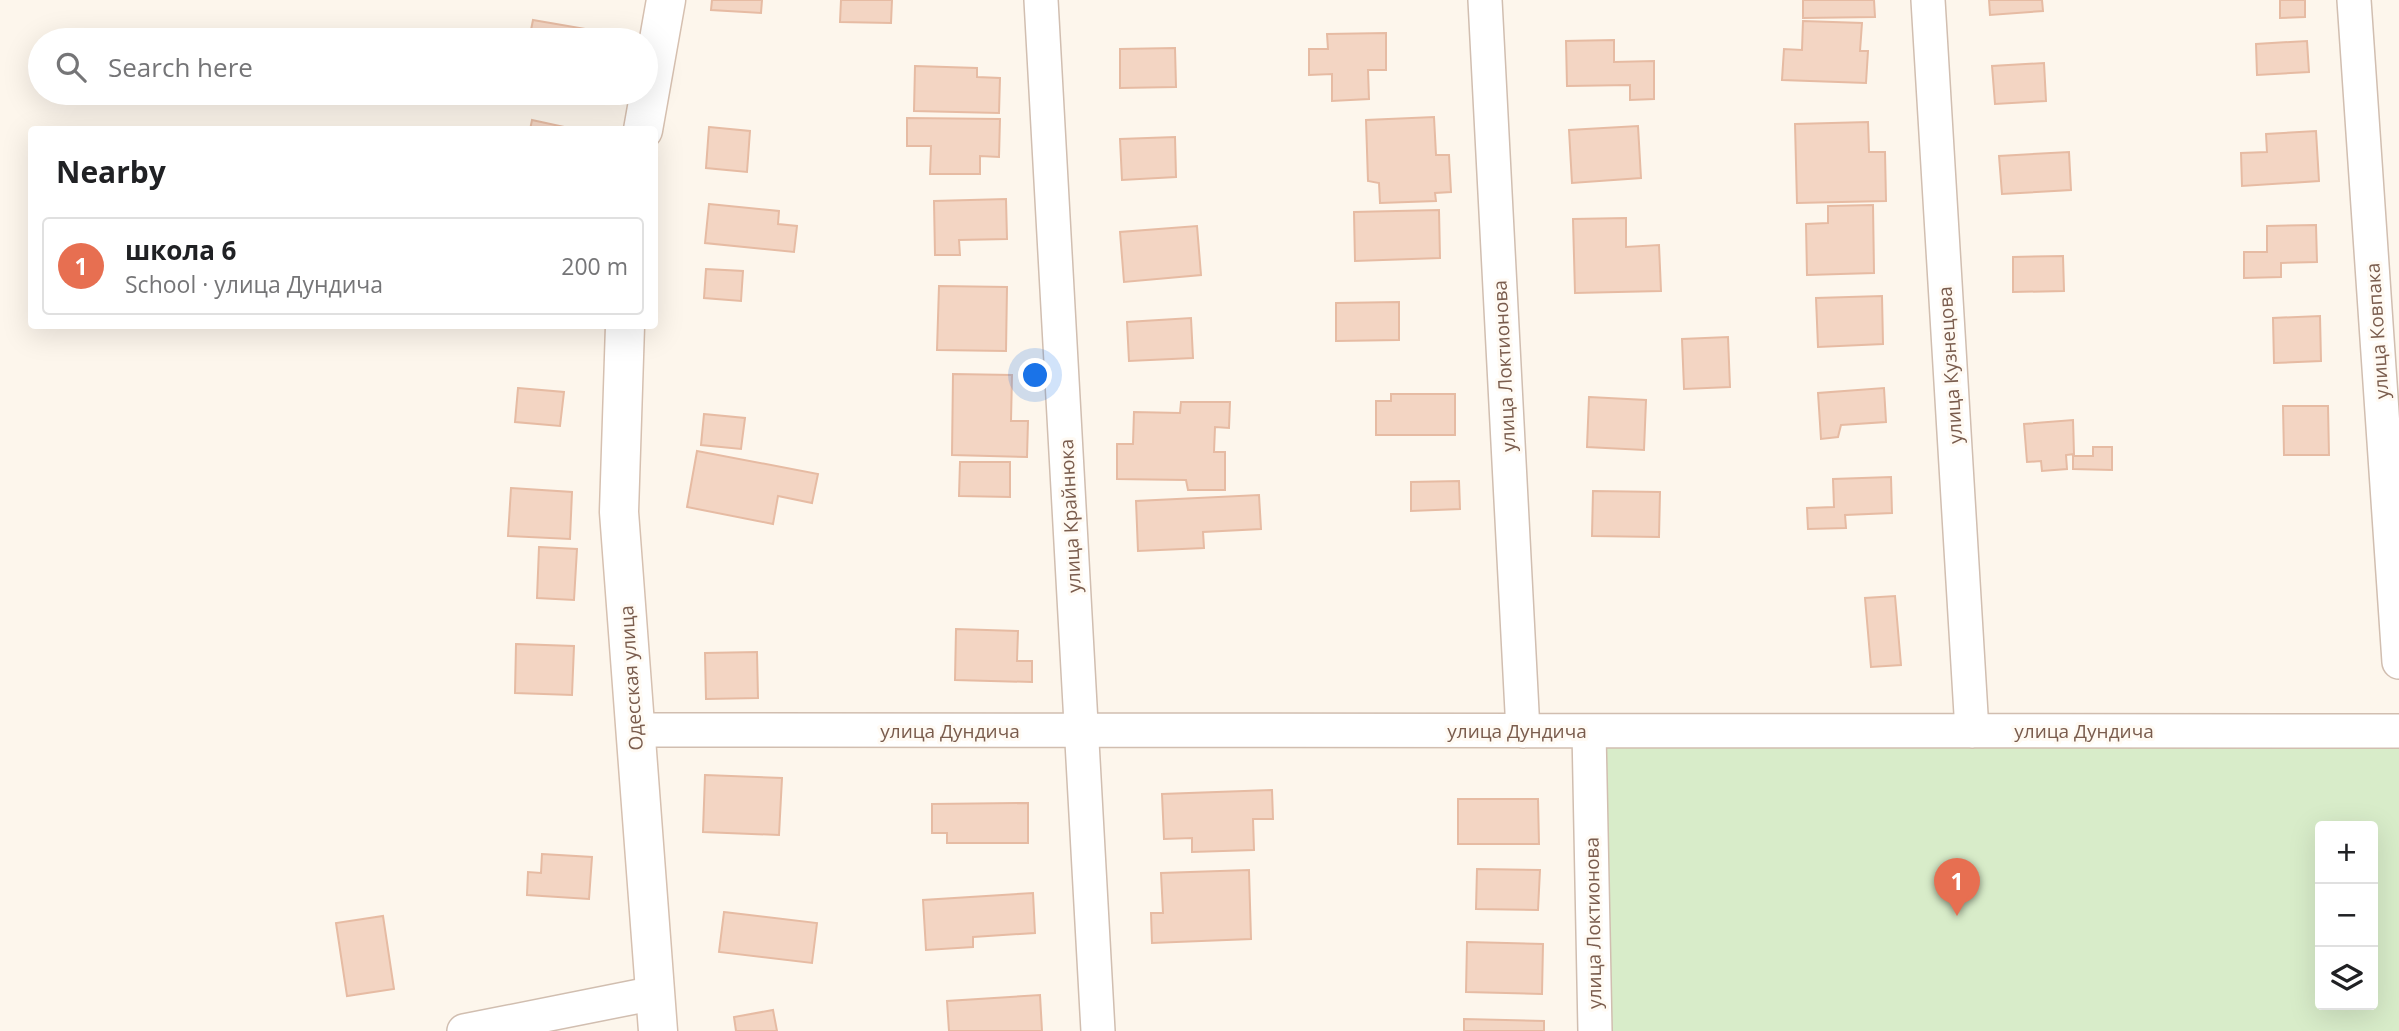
<!DOCTYPE html>
<meta charset="utf-8">
<style>
body{margin:0;font-family:"Open Sans",sans-serif;background:#f2f2f2;color:#202124}
.controls{position:absolute;right:21px;bottom:21px;display:grid;overflow:hidden;border-radius:7px;box-shadow:0 7px 28px #0002}
.controls button{width:63px;height:63px;display:grid;place-items:center;padding:0;border:0;border-bottom:2px solid #e0e0e0;background:#fff;color:#202124;font:35px sans-serif}
.you{position:absolute;left:1036px;top:376px;width:24px;height:24px;margin:-18px;border:5px solid #fff;border-radius:50%;background:#1a73e8;box-shadow:0 0 0 10px #1a73e833}
.badge{display:grid;place-items:center;width:46px;height:46px;border-radius:50%;background:#e76f51;color:#fff;font-size:23px;font-weight:700}
.pin{position:absolute;translate:-50% -58px;filter:drop-shadow(0 2px 4px #0008)}
.pin::after{content:'';position:absolute;top:37px;width:24px;height:21px;background:inherit;clip-path:polygon(0 0,100% 0,50% 100%)}
.list{margin:0;padding:0;list-style:none}
h2{display:flex;justify-content:space-between;align-items:center;height:91px;margin:0;padding:0 28px;font-size:30px}
h2 small{font-size:23px;font-weight:400;color:#757577}
.list li{display:grid;grid-template-columns:46px 1fr auto;gap:21px;align-items:center;box-sizing:border-box;height:98px;margin:0 14px 14px;padding:0 14px;border:2px solid #e0e0e0;border-radius:7px}
.list b{display:block;font-size:26px;white-space:nowrap}
.list p{margin:0;font-size:23px;white-space:nowrap;color:#757577}
.list em{font-size:23px;font-style:normal;color:#757577}
.icon{flex:none;width:38px;height:38px;fill:none;stroke:currentColor;stroke-width:2;stroke-linecap:round;stroke-linejoin:round}
.map{position:relative;flex:none;width:2399px;height:1031px;overflow:hidden}
.search{position:absolute;background:#fff;box-shadow:0 7px 28px #0002;left:28px;top:28px;width:630px;height:77px;display:flex;align-items:center;gap:18px;box-sizing:border-box;padding:0 24px;border-radius:38px;color:#757577;font-size:26px}
.panel{position:absolute;background:#fff;box-shadow:0 7px 28px #0002;left:28px;top:126px;width:630px;height:203px;border-radius:7px}
.map>svg:first-child{display:block}
.green{fill:#d8ecc9;fill-rule:evenodd}
.building{fill:#f3d5c3;stroke:#e6bba3;stroke-width:2}
.lines{fill:none;stroke-linecap:round;stroke-linejoin:round}
.street-casing{stroke:#d1beb0;stroke-width:36}
.secondary-casing{stroke:#d6c0b0;stroke-width:41}
.street{stroke:#fff;stroke-width:33}
.secondary{stroke:#fff;stroke-width:38}
.labels{text-anchor:middle;dominant-baseline:central;stroke-width:6;stroke-linejoin:round;paint-order:stroke}
.street-label{font-size:19px;fill:#7a5c4d;stroke:#fffaf3}
</style>
<div class="map">
<svg width="2399" height="1031" viewBox="0 0 2399 1031">
<rect width="100%" height="100%" fill="#fdf6ec"/>
<!-- green -->
<path class="green" d="M1589 731H2399V1031H1595ZM2320 826H2373V1005H2320Z"/>
<!-- building -->
<path class="building" d="M712 0H762L761 13 711 10Z
M841 0H892L891 23 840 22Z
M1803 0H1874L1875 17 1803 18Z
M1989 0H2042L2043 11 1990 15Z
M2280 0H2305V17L2280 18Z
M533 20 603 32 601 40H529Z
M1803 21 1862 23 1860 51H1868L1866 83 1782 80 1784 49 1802 50Z
M1386 33V70H1368L1369 99 1332 101V74L1309 75V49H1328L1327 34Z
M1614 40V62L1654 61V99L1630 100V85L1567 86 1566 41Z
M2307 41 2309 72 2257 75 2256 44Z
M1175 48 1176 87 1120 88V49Z
M2044 63 2046 101 1995 104 1992 66Z
M915 66 977 68V77L1000 78 999 113 914 111Z
M1434 117 1436 155H1449L1451 192 1435 193 1436 201 1380 203 1379 183 1368 181 1366 120Z
M907 118 1000 119 999 157 980 156V174H930L931 146H907Z
M532 120 578 130H530Z
M1868 122 1869 152H1885L1886 201 1797 203 1795 124Z
M1638 126 1641 178 1572 183 1569 130Z
M709 127 750 131 747 172 706 168Z
M2316 131 2319 181 2242 186 2241 153 2267 152 2266 134Z
M1175 137 1176 177 1122 180 1120 139Z
M2069 152 2071 190 2002 194 1999 156Z
M1006 199 1007 239 959 240 960 255H935L934 201Z
M709 204 779 211 778 224 797 226 794 252 705 243Z
M1873 205 1874 273 1807 275 1806 224 1828 223V206Z
M1439 210 1440 258 1355 261 1354 212Z
M1626 218V247L1659 245 1661 291 1575 293 1573 219Z
M2316 225 2317 262 2281 263V277L2244 278V252H2267V226Z
M1197 226 1201 275 1124 282 1120 232Z
M2063 256 2064 291 2013 292V257Z
M706 269 743 271 741 301 704 298Z
M939 286 1007 287 1006 351 937 350Z
M1882 296 1883 344 1818 347 1816 298Z
M1399 302V340L1336 341V303Z
M2320 316 2321 361 2274 363 2273 318Z
M1191 318 1193 358 1129 361 1127 322Z
M1728 337 1730 387 1684 389 1682 339Z
M953 374 1012 375 1011 421H1028L1027 457 952 455Z
M518 388 564 392 560 426 515 422Z
M1884 388 1886 422 1841 425 1838 437 1821 439 1818 393Z
M1391 394H1455V435H1376V401H1391Z
M1589 397 1646 400 1644 450 1587 447Z
M1181 402H1230L1229 428 1215 427 1214 452H1225V490H1188L1186 480 1117 479V444H1133L1134 412 1180 413Z
M2283 406H2328L2329 455H2284Z
M704 414 745 418 741 449 701 445Z
M2073 420 2074 454 2066 455 2067 469 2042 471 2041 461 2027 462 2024 424Z
M2093 447H2112V470L2073 469V456H2093Z
M697 451 818 474 812 503 778 496 773 524 687 507Z
M960 462H1010V497L959 496Z
M1891 477 1892 513 1845 515 1846 528 1808 529 1807 508 1834 507 1833 479Z
M1459 481 1460 509 1411 511V482Z
M511 488 572 492 570 539 508 536Z
M1593 491 1660 492 1659 537 1592 536Z
M1259 495 1261 529 1203 532 1204 548 1138 551 1136 501Z
M539 547 577 549 574 600 537 598Z
M1895 596 1901 665 1871 667 1865 598Z
M956 629 1018 631 1017 661H1032V682L955 680Z
M516 644 574 646 572 695 515 693Z
M757 652 758 698 706 699 705 653Z
M705 775 782 778 779 835 703 832Z
M1272 790 1273 819H1253L1254 850 1192 852V838L1164 839 1162 794Z
M1458 799H1538L1539 844H1458Z
M1028 803V843H947V833H932V804Z
M542 854 592 857 589 899 527 895 528 872 541 873Z
M1477 869 1540 870 1538 910 1476 909Z
M1249 870 1251 939 1152 943 1151 913H1163L1161 873Z
M1033 893 1035 933 973 937V947L926 950 923 900Z
M724 912 817 923 812 963 719 952Z
M383 916 394 989 347 996 336 923Z
M1467 942 1543 944 1542 994 1466 992Z
M1040 995 1042 1031H949L947 1001Z
M773 1010 777 1031H736L734 1017Z
M1464 1019 1544 1021V1031H1464Z"/>
<g class="lines">
<defs>
<path id="street" d="M1041 0 1098 1031
M1485 0 1523 731
M1928 0 1972 731
M2354 0 2399 662
M635 730 2399 731
M1589 731 1595 1031
M464 1031 655 993"/>
<path id="secondary" d="M643 130 666 0
M625 326 619 512 658 1031"/>
</defs>
<!-- street casing -->
<use href="#street" class="street-casing"/>
<!-- secondary casing -->
<use href="#secondary" class="secondary-casing"/>
<!-- street -->
<use href="#street" class="street"/>
<!-- secondary -->
<use href="#secondary" class="secondary"/>
</g>
<g class="labels">
<!-- street labels -->
<g class="street-label">
<text transform="translate(2377 331) rotate(-94)">улица Ковпака</text>
<text transform="translate(1950 365) rotate(-94)">улица Кузнецова</text>
<text transform="translate(1504 366) rotate(-93)">улица Локтионова</text>
<text transform="translate(1070 516) rotate(-93)">улица Крайнюка</text>
<text transform="translate(631 678) rotate(-94)">Одесская улица</text>
<text x="950" y="731">улица Дундича</text>
<text x="1517" y="731">улица Дундича</text>
<text x="2084" y="731">улица Дундича</text>
<text transform="translate(1593 923) rotate(-91)">улица Локтионова</text>
</g>
</g>
</svg>
<div class="controls">
<button>+</button>
<button>−</button>
<button><svg class="icon" aria-label="layers" viewBox="0 0 24 24"><path d="M12 4l9 5-9 5-9-5zM3 14l9 5 9-5"/></svg></button>
</div>
<div class="you"></div>
<div class="pin badge" style="left:1957px;top:916px">1</div>
<div class="search"><svg class="icon" aria-label="search" viewBox="0 0 24 24"><circle cx="10" cy="10" r="6"/><path d="M15 15l6 6"/></svg>Search here</div>
<section class="panel">
<h2>Nearby<small></small></h2>
<ul class="list">
<li><span class="badge">1</span><div><b>школа 6</b><p>School · улица Дундича</p></div><em>200 m</em></li>
</ul>
</section>
</div>
